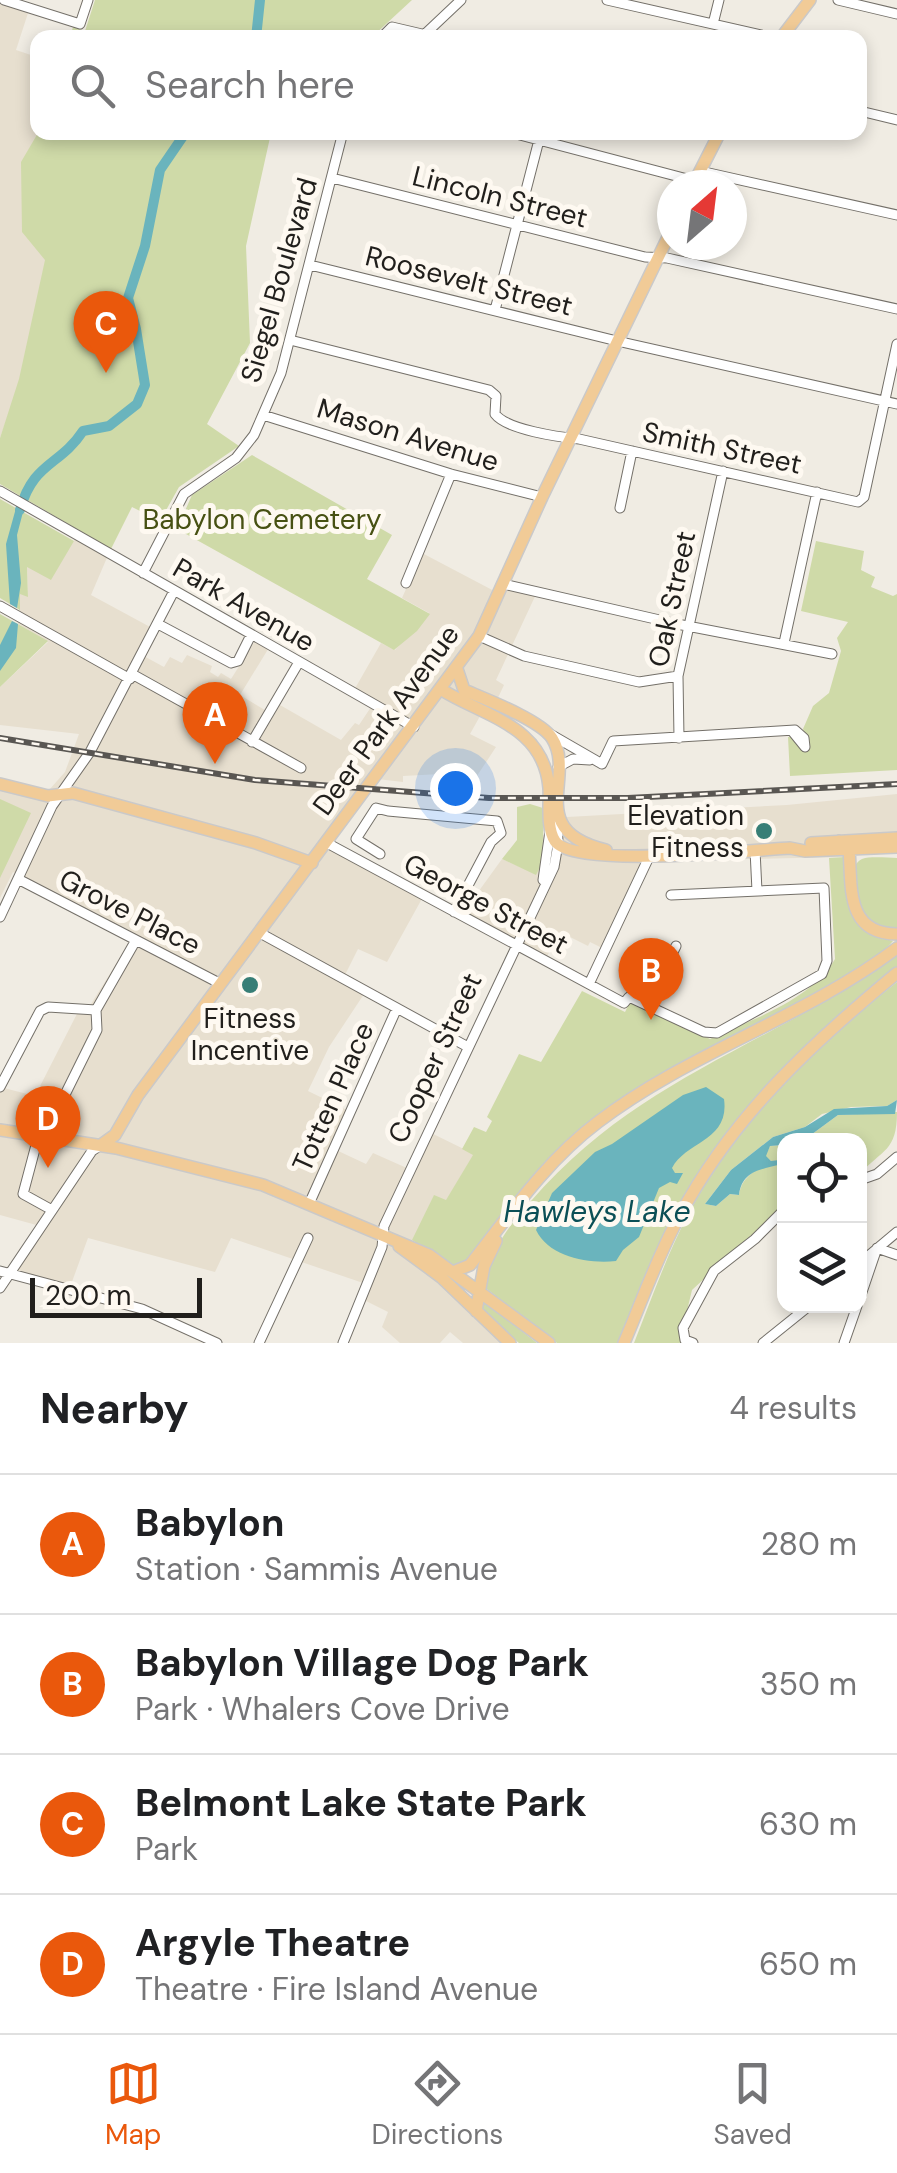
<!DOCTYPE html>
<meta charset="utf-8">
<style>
body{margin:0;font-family:"DM Sans",sans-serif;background:#f2f2f2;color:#202124}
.controls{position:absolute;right:30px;bottom:30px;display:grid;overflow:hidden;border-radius:20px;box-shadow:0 5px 15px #0003}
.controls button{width:90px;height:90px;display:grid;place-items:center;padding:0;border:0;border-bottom:2px solid #e0e0e0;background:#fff;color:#202124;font:50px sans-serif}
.compass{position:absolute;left:657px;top:170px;width:90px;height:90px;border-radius:50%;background:#fff;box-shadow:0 5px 15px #0003;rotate:28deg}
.scale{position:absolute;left:30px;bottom:25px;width:172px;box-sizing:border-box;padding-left:10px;border:5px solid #211f1c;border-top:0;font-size:28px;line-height:35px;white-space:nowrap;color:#211f1c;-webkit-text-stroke:8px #fef9f1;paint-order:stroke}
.you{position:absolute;left:455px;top:788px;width:35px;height:35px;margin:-25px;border:8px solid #fff;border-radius:50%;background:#1a73e8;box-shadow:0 0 0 15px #1a73e833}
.badge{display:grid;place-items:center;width:65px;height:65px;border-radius:50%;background:#ea580c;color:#fff;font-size:32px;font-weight:700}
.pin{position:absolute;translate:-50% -82px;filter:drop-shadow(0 2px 5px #0008)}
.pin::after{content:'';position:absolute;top:52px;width:35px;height:30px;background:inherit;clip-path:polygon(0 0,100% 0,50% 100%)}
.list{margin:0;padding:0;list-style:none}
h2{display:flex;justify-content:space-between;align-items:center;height:130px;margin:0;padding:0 40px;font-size:42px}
h2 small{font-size:32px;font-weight:400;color:#757577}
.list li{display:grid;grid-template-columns:65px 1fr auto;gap:30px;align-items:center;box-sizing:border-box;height:140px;padding:0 40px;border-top:2px solid #e0e0e0}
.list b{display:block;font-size:38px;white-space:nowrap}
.list p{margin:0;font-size:32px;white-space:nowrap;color:#757577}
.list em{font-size:32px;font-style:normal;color:#757577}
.icon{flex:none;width:55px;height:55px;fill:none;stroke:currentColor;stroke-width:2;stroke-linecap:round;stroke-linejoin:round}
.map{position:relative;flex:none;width:897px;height:1343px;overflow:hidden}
.search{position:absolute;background:#fff;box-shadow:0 5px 15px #0003;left:30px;right:30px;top:30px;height:110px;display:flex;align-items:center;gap:25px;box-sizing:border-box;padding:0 35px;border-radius:20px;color:#757577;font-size:38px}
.sheet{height:690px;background:#fff}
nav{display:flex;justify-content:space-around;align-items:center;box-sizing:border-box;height:140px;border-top:2px solid #e0e0e0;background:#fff;font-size:28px;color:#757577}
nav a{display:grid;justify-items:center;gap:5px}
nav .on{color:#ea580c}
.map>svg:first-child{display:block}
.built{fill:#e7dfcf}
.green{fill:#cfdaa8}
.water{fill:#6ab4bd}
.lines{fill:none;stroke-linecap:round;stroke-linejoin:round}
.river{stroke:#6ab4bd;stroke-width:10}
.minor-casing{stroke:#747069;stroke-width:11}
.major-casing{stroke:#cac9c9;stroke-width:14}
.minor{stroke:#fff;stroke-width:9}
.major{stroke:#f1cb97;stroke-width:11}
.rail-casing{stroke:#595652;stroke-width:6}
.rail{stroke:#fef9f1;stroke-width:2.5;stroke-dasharray:8;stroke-linecap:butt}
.poi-dot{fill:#377e76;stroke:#fef9f1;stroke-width:4}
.labels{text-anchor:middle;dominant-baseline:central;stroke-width:10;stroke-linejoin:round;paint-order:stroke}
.street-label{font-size:28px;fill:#211f1c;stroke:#fef9f1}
.park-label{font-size:28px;fill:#475113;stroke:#fef9f1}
.poi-label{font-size:28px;fill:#211f1c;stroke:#fef9f1;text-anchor:end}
.water-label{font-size:30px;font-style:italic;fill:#0b4f56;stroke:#fef9f1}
</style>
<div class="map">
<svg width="897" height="1343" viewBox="0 0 897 1343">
<rect width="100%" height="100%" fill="#f0ece3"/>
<!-- built -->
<path class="built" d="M0 4 28 13 16 50 37 57 38 132 106 133 0 438Z
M76 535 109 553 91 595 152 628 140 654 164 667 170 657 182 663 187 655 212 666 210 672 218 677 221 673 231 679 257 638 270 646 240 695 268 712 273 701 341 740 355 723 359 725 373 704 353 692 381 643 395 650 429 613 402 598 422 553 498 593 503 584 538 590 496 680 504 685 496 702 489 700 470 734 496 747 473 782 441 774 403 776V782L377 779 329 843 424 895 387 962 358 949 342 981 366 991 329 1047 308 1091 351 1112 334 1149 366 1164 373 1153 409 1169 427 1131 474 1154 446 1201 434 1196 410 1246 419 1262 506 1343H463L450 1332 440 1343H400L382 1327 388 1312 364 1300 369 1285 231 1238 215 1272 88 1238 69 1290 9 1274 40 1226 0 1215V1087L35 1096 82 1004H91L135 934 13 872 0 898V788L42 798 65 772 79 734 0 725V687L48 642 18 624 20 593 28 596 27 566 74 541Z
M897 794V835L845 857 646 861 604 949 590 942 588 946 560 932 545 960 460 917 502 859 536 874 567 817 787 805Z"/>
<!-- green -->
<path class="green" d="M95 0H412L372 37H70L73 27 85 31Z
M38 133H271L246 246 250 343 207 424 239 446 179 487 160 521 132 507 111 549 0 484V438L19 379 45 260 22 232 21 162Z
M252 455 392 535 367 579 430 614 417 631 394 650 177 529 192 495Z
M0 499 74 541 51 580 27 567 28 597 20 594V610L0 598Z
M816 541 864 551 861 570 875 577 871 587 893 596 897 594V770L790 776 788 737H806L803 729 813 706 829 693 841 651 837 638 848 622 801 611Z
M0 614 48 641 0 687Z
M0 799 31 813 0 878Z
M530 804 543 808 544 814 542 863 536 875 502 859 517 840V807Z
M845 857C849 900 844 928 893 941L874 962 610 1107 468 1264 454 1268 412 1240 434 1195 446 1200 473 1155 462 1149 474 1127 486 1132 492 1121 487 1117 519 1054 541 1062 582 991 625 1012 631 1000 710 1039C752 1019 810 1001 835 959L829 858Z
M897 858V932L888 933 861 916C859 902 845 866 862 859 871 856 887 858 897 858Z
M897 954V971L836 1019 695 1180 620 1343H557L483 1286C489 1252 508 1227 531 1201 615 1105 705 1068 813 1008 842 992 870 972 897 954Z
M897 982V1100L887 1106 851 1107 822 1114 805 1127 773 1137 731 1170 705 1204 716 1206 730 1194 739 1195C742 1176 755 1171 771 1161L765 1156 770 1146 784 1145V1205L692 1290 686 1315V1343H634C652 1298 668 1251 691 1209 742 1117 816 1046 897 982Z
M897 1112C897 1152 882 1149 860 1174V1140H804L838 1115Z
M482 1302 486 1303 537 1343H519L480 1310Z"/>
<!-- water -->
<path class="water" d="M16 508 23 512 17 535 21 583 17 608 10 604 6 544Z
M12 621 18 624 16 648 0 671V645Z
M706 1087 724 1099C730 1141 686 1141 672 1168L675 1173H683L677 1184 670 1182 659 1188 639 1237 623 1250 616 1261C588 1264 549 1257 536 1230L552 1193 595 1152 612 1144 683 1095Z
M897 1100 895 1114 838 1115 804 1140H784V1145L770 1146 766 1156 771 1161 779 1160 778 1165C758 1170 742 1172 739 1195L730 1194 716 1206 705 1204 731 1170 773 1137 805 1127 834 1109 887 1106Z"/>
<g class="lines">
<!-- river -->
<path class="river" d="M256 38 260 0
M20 510C33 462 60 466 83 431L109 426 137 404 145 385 136 329 128 298 145 246 160 170 186 132"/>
<defs>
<path id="minor" d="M4 0 80 24 88 0
M607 0 774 38
M838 0 897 14
M713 24 719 0
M425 34 461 0
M381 38 392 27 439 38
M860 111 897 120
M509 132 695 181
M700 171 897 215
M332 178 645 257 667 258 897 309
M310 265 617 341 897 404
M495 310 539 140
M290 340 489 390 496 396 495 414C507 430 559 437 579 439L858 502 864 497 897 344
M263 415 451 474 542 497
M0 491 414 727
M620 508 632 451
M143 573 184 494 236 458 254 435 281 373 343 132
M406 583 451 474
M503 584 677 624 832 654
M0 606 130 679
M158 624 231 663 238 661 251 635
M479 636 524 656 639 682 678 676
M784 643 817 492
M132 674 301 768
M550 734 602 764 613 741 795 730 804 738 805 747 792 731
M679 738 678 676 723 471
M252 742 299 662
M558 767 573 759 590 760
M327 843 624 1003 629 997 704 1032 717 1033 822 974 827 961 824 888 671 895
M755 850 757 891
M380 854 356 839 376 808 388 811 497 821 501 833 491 842 454 912
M18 879 221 984
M543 880 550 831
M0 917 52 806 90 752 174 591
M260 933 468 1047
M589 984 650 855
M647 1005 676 946
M96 1010 136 940
M0 1087 40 1011 48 1007 96 1010
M39 1134 23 1194 52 1210
M45 1135 97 1030 96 1010
M860 1180 877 1174 897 1157
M309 1204 397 1008
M860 1263 897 1232
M0 1271 142 1309 217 1343
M0 1288 92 1151 101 1145
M860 1298 877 1248 897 1255
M259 1343 308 1238
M343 1343 382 1247 384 1226 554 867 558 844 557 812
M693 1343 685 1340 683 1328 714 1271 755 1239 784 1210
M763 1343 809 1306
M844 1343 857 1306"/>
<path id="major" d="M781 38 810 0
M693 185 720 132
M457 669 464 690C485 699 540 720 552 738 577 777 523 830 606 850
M442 690C486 717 544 726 549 788 550 803 546 827 555 841 573 869 753 850 790 848L805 851 897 847
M0 784 48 796 73 793 256 843 312 863
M839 841 849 849C852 886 845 934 897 934
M811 843 897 838
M0 1130 116 1148 263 1185 429 1255 549 1343
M101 1145 115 1135 138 1095 479 636 542 497 672 229
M399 1246 441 1277 510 1343
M455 1271 470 1265C510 1214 546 1161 598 1122 690 1052 804 1018 897 948
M476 1311 484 1266 496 1241
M624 1343C642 1301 657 1257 679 1217 732 1117 811 1044 897 973"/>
</defs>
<!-- minor casing -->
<use href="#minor" class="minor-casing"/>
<!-- major casing -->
<use href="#major" class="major-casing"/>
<!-- minor -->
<use href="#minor" class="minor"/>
<!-- major -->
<use href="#major" class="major"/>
<defs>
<path id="rail" d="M0 738 255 780 489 798H628L897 784"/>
</defs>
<!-- rail casing -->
<use href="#rail" class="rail-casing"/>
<!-- rail -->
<use href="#rail" class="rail"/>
</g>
<!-- markers -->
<g class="poi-dot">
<circle cx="764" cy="831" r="10"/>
<circle cx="250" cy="985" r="10"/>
</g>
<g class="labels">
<!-- street labels -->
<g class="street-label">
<text transform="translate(500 197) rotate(14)">Lincoln Street</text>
<text transform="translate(279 280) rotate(-74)">Siegel Boulevard</text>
<text transform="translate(469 281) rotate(14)">Roosevelt Street</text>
<text transform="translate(408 435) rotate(17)">Mason Avenue</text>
<text transform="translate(722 448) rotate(12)">Smith Street</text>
<text transform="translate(672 599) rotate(-78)">Oak Street</text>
<text transform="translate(244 605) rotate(30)">Park Avenue</text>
<text transform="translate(386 720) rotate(-54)">Deer Park Avenue</text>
<text transform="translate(486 904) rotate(28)">George Street</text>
<text transform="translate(130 912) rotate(27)">Grove Place</text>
<text transform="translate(435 1058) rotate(-65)">Cooper Street</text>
<text transform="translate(333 1097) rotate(-66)">Totten Place</text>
</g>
<!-- park labels -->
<g class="park-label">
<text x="262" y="519">Babylon Cemetery</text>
</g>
<!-- poi labels -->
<g class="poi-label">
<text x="744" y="815">Elevation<tspan x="744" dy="32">Fitness</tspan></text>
<text x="250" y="1018" text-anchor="middle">Fitness<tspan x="250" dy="32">Incentive</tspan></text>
</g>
<!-- water labels -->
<g class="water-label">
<text x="597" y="1211">Hawleys Lake</text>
</g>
</g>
</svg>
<div class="controls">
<button><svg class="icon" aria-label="locate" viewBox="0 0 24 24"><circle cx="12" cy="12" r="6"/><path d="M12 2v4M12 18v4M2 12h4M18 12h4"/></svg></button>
<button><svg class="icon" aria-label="layers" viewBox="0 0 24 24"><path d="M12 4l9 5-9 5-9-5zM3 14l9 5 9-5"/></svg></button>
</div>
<svg class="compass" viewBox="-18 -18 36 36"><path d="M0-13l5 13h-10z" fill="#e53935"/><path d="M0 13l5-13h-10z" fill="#757577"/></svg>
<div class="scale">200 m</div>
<div class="you"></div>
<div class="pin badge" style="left:215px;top:764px">A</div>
<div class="pin badge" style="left:651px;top:1020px">B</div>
<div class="pin badge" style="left:106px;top:373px">C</div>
<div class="pin badge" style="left:48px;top:1168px">D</div>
<div class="search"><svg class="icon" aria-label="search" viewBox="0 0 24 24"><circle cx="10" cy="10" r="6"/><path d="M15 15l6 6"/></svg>Search here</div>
</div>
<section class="sheet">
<h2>Nearby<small>4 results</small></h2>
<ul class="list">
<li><span class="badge">A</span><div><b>Babylon</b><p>Station · Sammis Avenue</p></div><em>280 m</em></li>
<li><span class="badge">B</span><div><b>Babylon Village Dog Park</b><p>Park · Whalers Cove Drive</p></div><em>350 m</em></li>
<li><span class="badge">C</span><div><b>Belmont Lake State Park</b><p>Park</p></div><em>630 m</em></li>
<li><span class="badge">D</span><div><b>Argyle Theatre</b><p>Theatre · Fire Island Avenue</p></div><em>650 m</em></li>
</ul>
</section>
<nav>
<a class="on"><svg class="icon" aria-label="map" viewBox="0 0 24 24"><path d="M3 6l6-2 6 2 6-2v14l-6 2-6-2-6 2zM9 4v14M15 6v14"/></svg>Map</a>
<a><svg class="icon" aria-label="directions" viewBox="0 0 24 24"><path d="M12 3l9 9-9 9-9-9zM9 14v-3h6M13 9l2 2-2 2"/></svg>Directions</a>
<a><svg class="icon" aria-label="saved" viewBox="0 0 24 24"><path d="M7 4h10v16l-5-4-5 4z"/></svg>Saved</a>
</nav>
